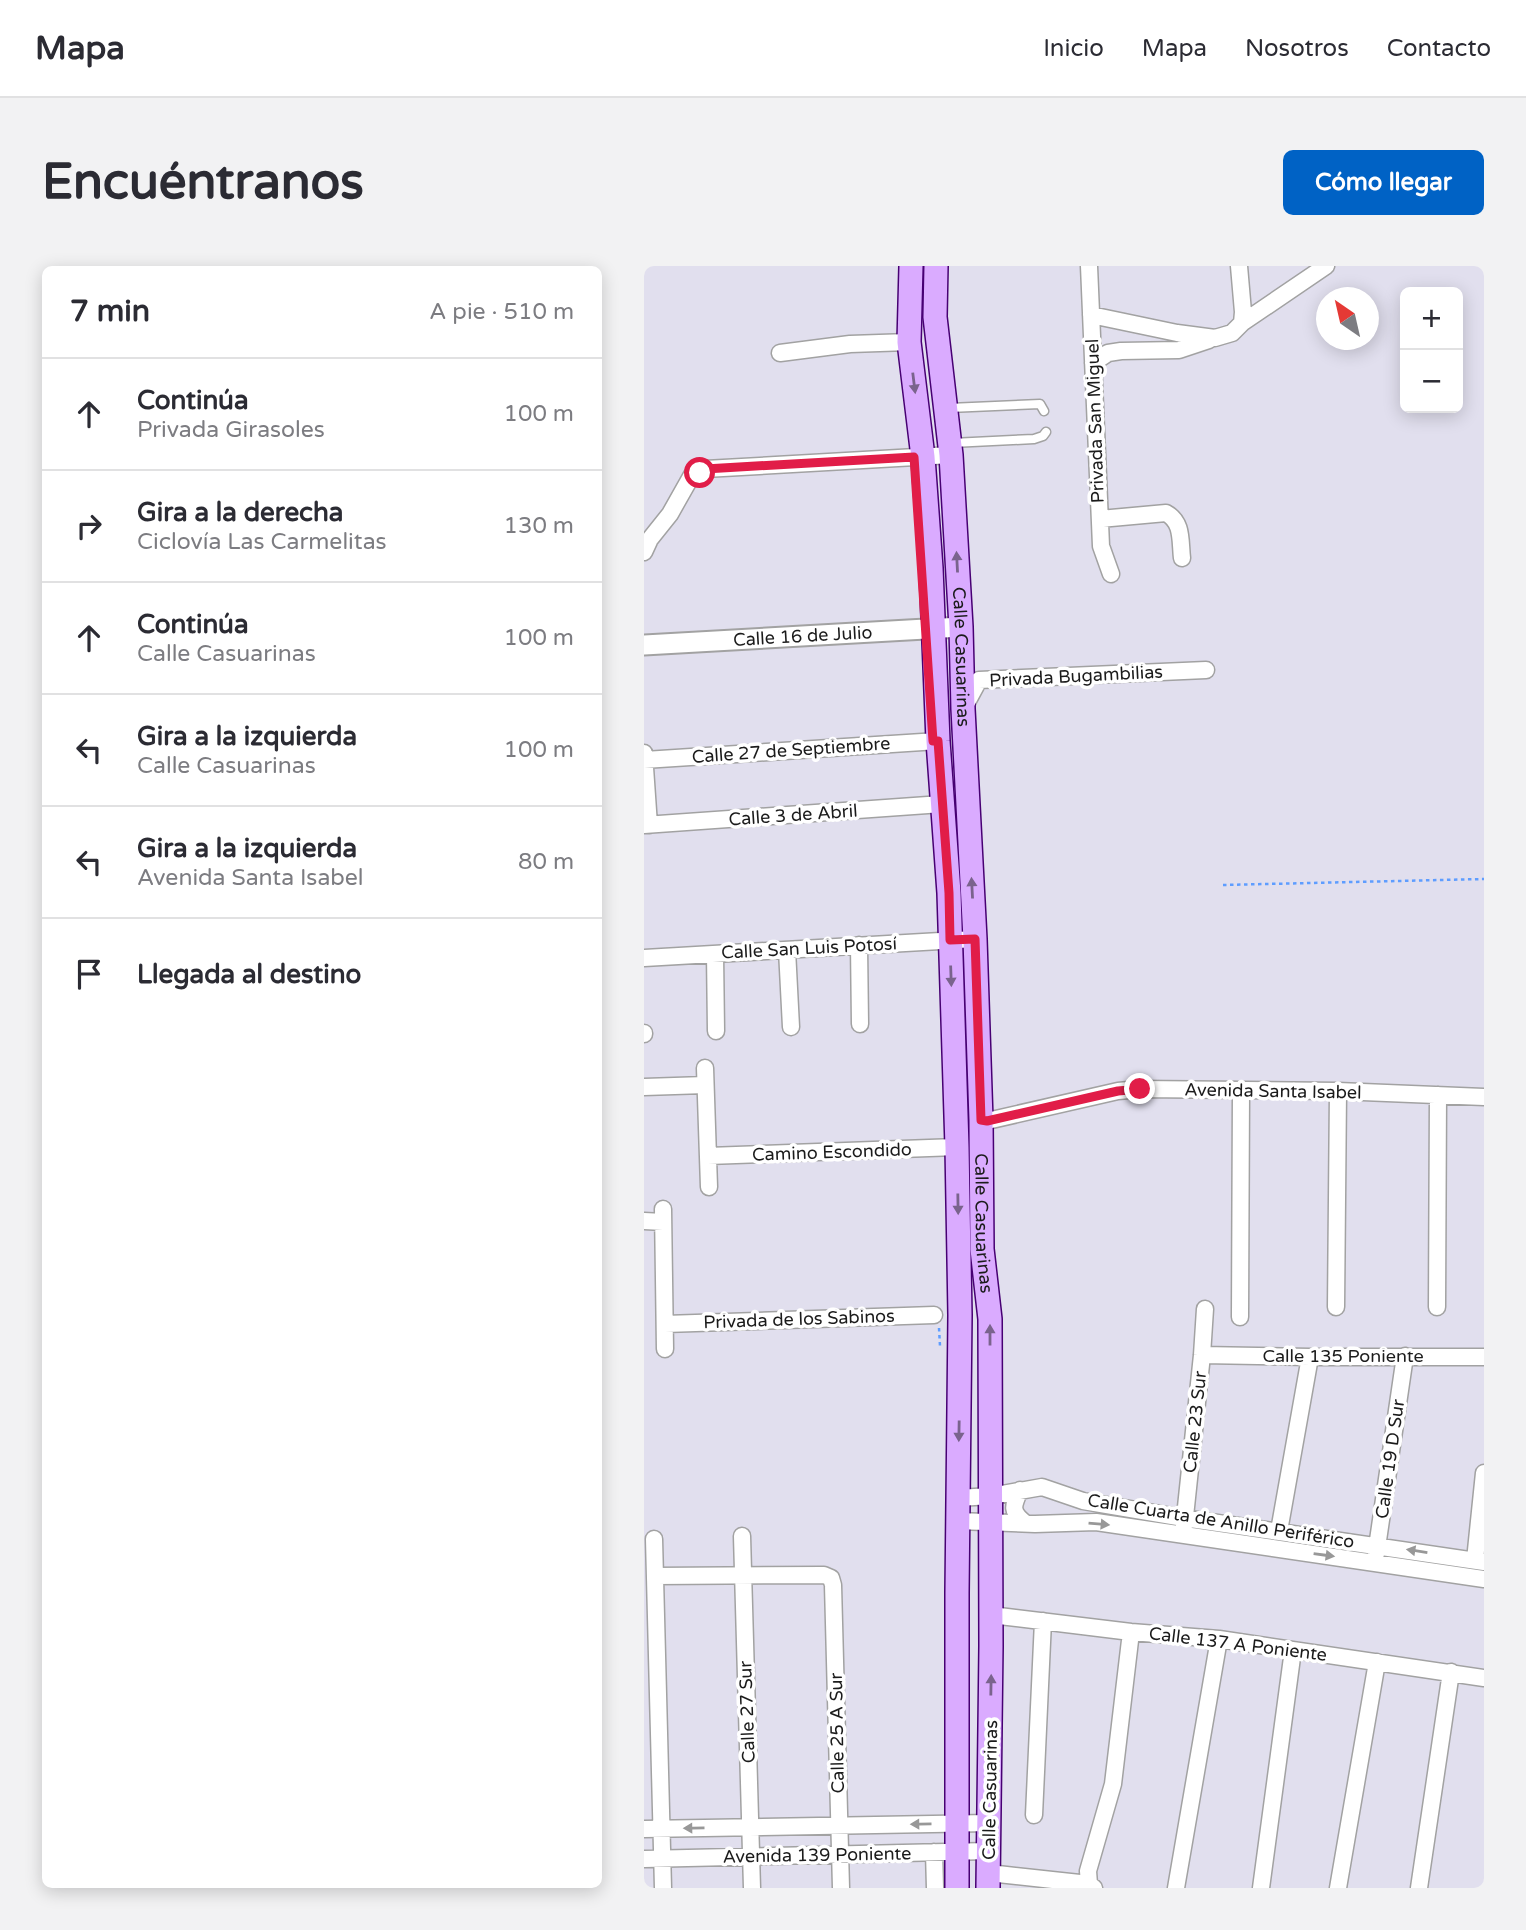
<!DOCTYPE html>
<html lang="es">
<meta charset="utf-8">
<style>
body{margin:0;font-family:"Varela Round",sans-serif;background:#f2f2f3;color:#2b2b33}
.controls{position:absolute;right:21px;top:21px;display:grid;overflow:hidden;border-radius:10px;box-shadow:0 4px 18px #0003}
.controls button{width:63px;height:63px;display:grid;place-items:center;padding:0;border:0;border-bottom:2px solid #e1e1e2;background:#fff;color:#2b2b33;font:35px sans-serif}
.compass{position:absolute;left:672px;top:21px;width:63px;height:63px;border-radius:50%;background:#fff;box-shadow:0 4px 18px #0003;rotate:326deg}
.stop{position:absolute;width:21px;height:21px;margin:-16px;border:5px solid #e11d48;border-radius:50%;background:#fff}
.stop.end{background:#e11d48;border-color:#fff;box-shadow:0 2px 7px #0008}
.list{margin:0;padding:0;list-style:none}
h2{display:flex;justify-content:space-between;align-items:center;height:91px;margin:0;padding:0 28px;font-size:30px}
h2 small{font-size:23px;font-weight:400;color:#7c7c81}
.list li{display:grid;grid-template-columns:46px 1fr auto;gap:21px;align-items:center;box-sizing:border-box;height:112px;padding:0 28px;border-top:2px solid #e1e1e2}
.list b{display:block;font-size:26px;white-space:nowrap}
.list p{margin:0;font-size:23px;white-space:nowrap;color:#7c7c81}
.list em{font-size:23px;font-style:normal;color:#7c7c81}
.icon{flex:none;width:38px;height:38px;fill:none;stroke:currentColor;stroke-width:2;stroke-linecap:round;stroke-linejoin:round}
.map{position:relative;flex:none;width:840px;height:1622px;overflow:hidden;border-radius:10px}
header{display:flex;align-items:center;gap:42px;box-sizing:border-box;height:98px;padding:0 35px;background:#fff;border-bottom:2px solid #e1e1e2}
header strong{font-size:33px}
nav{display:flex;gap:38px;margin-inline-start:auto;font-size:24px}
.intro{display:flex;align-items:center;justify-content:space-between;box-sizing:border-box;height:168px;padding:0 42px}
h1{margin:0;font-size:49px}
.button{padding:18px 32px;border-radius:10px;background:#0062c5;color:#fff;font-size:24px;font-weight:700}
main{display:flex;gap:42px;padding:0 42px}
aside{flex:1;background:#fff;border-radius:10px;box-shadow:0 4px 18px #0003}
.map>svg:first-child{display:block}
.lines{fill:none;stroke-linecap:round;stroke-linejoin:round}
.service-casing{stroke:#a2a2a2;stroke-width:11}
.minor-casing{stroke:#a2a2a2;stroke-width:19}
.tertiary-casing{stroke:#a2a2a2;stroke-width:23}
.secondary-casing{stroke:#470073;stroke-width:26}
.path{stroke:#5e9dff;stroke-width:2.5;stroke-dasharray:3.5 3.5;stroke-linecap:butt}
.service{stroke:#fff;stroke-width:8}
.minor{stroke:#fff;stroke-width:16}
.tertiary{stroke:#fff;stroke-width:19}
.secondary{stroke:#daabff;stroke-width:23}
.oneway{fill:#7a638d}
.oneway2{fill:#989898}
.route{stroke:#e11d48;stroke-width:9}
.labels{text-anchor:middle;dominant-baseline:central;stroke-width:7;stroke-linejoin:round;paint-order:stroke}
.street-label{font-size:18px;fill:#1b1b1b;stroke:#fff}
</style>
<header>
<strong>Mapa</strong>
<nav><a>Inicio</a><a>Mapa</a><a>Nosotros</a><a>Contacto</a></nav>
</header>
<div class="intro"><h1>Encuéntranos</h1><a class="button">Cómo llegar</a></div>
<main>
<aside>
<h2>7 min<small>A pie · 510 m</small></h2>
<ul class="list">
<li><svg class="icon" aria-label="ahead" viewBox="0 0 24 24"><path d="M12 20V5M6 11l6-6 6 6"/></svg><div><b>Continúa</b><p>Privada Girasoles</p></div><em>100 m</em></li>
<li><svg class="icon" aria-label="right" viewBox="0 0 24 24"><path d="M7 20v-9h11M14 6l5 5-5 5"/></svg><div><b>Gira a la derecha</b><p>Ciclovía Las Carmelitas</p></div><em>130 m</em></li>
<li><svg class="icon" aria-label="ahead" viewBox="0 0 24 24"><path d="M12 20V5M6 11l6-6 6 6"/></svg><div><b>Continúa</b><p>Calle Casuarinas</p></div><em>100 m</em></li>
<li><svg class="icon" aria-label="left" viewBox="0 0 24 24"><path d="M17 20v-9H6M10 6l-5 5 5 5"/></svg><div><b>Gira a la izquierda</b><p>Calle Casuarinas</p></div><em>100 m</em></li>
<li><svg class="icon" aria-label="left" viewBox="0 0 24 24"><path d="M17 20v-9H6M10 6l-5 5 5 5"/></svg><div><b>Gira a la izquierda</b><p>Avenida Santa Isabel</p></div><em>80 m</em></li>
<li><svg class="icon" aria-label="arrive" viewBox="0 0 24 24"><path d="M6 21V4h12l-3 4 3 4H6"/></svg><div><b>Llegada al destino</b></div></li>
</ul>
</aside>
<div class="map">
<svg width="840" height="1622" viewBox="0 0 840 1622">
<rect width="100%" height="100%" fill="#e1dfee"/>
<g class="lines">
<defs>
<path id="service" d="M305 142 396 138 400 145
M308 177 390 173 399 170 402 166"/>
<path id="minor" d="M445 0 457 280 467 308
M595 0 599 46 598 57
M447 49 533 67 571 72 588 67 598 57 682 0
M136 87 206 78 265 76
M449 97 464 87 477 85 535 84 565 74
M456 253 522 247C539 256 536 275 538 292
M0 286 6 273 26 248 48 209 56 207 61 203 307 189
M321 440 335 414 562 404
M0 487 5 559
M0 494 294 475
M0 559 298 538
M215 679 216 758
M143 684 147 761
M71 688 72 765
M0 692 331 673
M0 767V768
M61 802 65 921
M0 821 61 819
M337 854 343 855 474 825 496 823 694 825 840 831
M64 890 313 881
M19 943 21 1083
M0 955 19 956
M692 1041 694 825
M793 1041 794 829
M596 1051 597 825
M21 1058 290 1049
M558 1089 666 1091H840
M376 1224C369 1240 366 1245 381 1257
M314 1232 347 1230 398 1221 439 1235 540 1252 840 1296
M314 1255 391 1258 452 1256 840 1313
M540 1260 558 1089 561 1043
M635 1265 666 1091
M98 1270 108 1622
M10 1273 19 1622
M732 1288 761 1090
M831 1294 840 1207
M11 1310 180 1309 187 1312 189 1319 197 1622
M347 1349 487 1366 575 1373 840 1412
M390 1549 399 1355
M0 1563 345 1557
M290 1586 291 1622
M0 1593 345 1585
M345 1607 445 1618 450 1622
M445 1618 444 1605 469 1518 487 1366
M532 1622 575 1373
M617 1622 649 1384
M694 1622 733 1396
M775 1622 807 1406"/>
<g id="tertiary">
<path id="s1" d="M0 379 317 361"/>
</g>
<g id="secondary">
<path d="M267 0 265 76 279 191 287 302 294 475 305 627 313 881 316 1049 313 1327V1622"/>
<path id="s2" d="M292 0 291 51 307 189 317 361 319 443 331 673 337 854 338 983 346 1053 347 1380 344 1622"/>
</g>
</defs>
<!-- service casing -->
<use href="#service" class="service-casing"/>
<!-- minor casing -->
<use href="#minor" class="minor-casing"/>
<!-- tertiary casing -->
<use href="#tertiary" class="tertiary-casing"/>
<!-- secondary casing -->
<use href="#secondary" class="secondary-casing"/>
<!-- path -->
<path class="path" d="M579 619 840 613
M295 1062 296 1080"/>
<!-- service -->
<use href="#service" class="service"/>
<!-- minor -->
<use href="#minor" class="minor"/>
<!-- tertiary -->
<use href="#tertiary" class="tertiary"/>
<!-- secondary -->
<use href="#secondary" class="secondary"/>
</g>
<!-- one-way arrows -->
<defs><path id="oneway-solid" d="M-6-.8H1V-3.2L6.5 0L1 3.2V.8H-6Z" transform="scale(1.75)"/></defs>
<g class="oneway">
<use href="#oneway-solid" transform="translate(270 117) rotate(83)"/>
<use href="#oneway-solid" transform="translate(313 296) rotate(-93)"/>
<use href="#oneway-solid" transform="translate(328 622) rotate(-93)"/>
<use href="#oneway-solid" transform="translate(307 710) rotate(88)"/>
<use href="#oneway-solid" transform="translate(314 938) rotate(89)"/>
<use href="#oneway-solid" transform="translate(346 1069) rotate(-90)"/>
<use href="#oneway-solid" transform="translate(315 1165) rotate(91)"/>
<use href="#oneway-solid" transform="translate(347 1419) rotate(-89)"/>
</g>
<g class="oneway2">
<use href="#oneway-solid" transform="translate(455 1258) rotate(5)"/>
<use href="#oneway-solid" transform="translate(773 1285) rotate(-171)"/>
<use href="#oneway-solid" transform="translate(680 1289) rotate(8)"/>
<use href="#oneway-solid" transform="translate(277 1558) rotate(179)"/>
<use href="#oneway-solid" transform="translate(50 1562) rotate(179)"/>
</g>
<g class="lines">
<!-- route -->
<path class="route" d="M56 207 61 203 270 191 289 475H294L305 627 306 674 331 673 337 854 343 855 474 825 496 823"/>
</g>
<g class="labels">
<!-- street labels -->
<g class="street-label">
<text transform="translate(451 155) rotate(-92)">Privada San Miguel</text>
<text stroke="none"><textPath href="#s1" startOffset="159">Calle 16 de Julio</textPath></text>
<text stroke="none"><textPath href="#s2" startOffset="392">Calle Casuarinas</textPath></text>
<text transform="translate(432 410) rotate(-3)">Privada Bugambilias</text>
<text transform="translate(147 484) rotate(-4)">Calle 27 de Septiembre</text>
<text transform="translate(149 549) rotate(-4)">Calle 3 de Abril</text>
<text transform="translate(165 682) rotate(-3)">Calle San Luis Potosí</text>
<text transform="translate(629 825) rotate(1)">Avenida Santa Isabel</text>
<text transform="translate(188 886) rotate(-2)">Camino Escondido</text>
<text stroke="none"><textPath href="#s2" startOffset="959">Calle Casuarinas</textPath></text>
<text transform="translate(155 1053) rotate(-2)">Privada de los Sabinos</text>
<text x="699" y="1090">Calle 135 Poniente</text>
<text transform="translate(551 1156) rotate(-84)">Calle 23 Sur</text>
<text transform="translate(746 1193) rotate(-82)">Calle 19 D Sur</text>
<text transform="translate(577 1255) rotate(9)">Calle Cuarta de Anillo Periférico</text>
<text transform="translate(594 1378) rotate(7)">Calle 137 A Poniente</text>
<text transform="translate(103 1446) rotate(-92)">Calle 27 Sur</text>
<text transform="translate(193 1467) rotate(-91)">Calle 25 A Sur</text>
<text transform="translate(346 1524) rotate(-89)">Calle Casuarinas</text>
<text transform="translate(173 1589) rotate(-1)">Avenida 139 Poniente</text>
</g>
</g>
</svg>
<div class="controls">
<button>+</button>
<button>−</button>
</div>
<svg class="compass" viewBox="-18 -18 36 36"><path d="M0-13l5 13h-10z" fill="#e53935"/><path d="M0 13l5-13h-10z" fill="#7c7c81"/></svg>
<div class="stop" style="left:56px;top:207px"></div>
<div class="stop end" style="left:496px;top:823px"></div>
</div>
</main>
